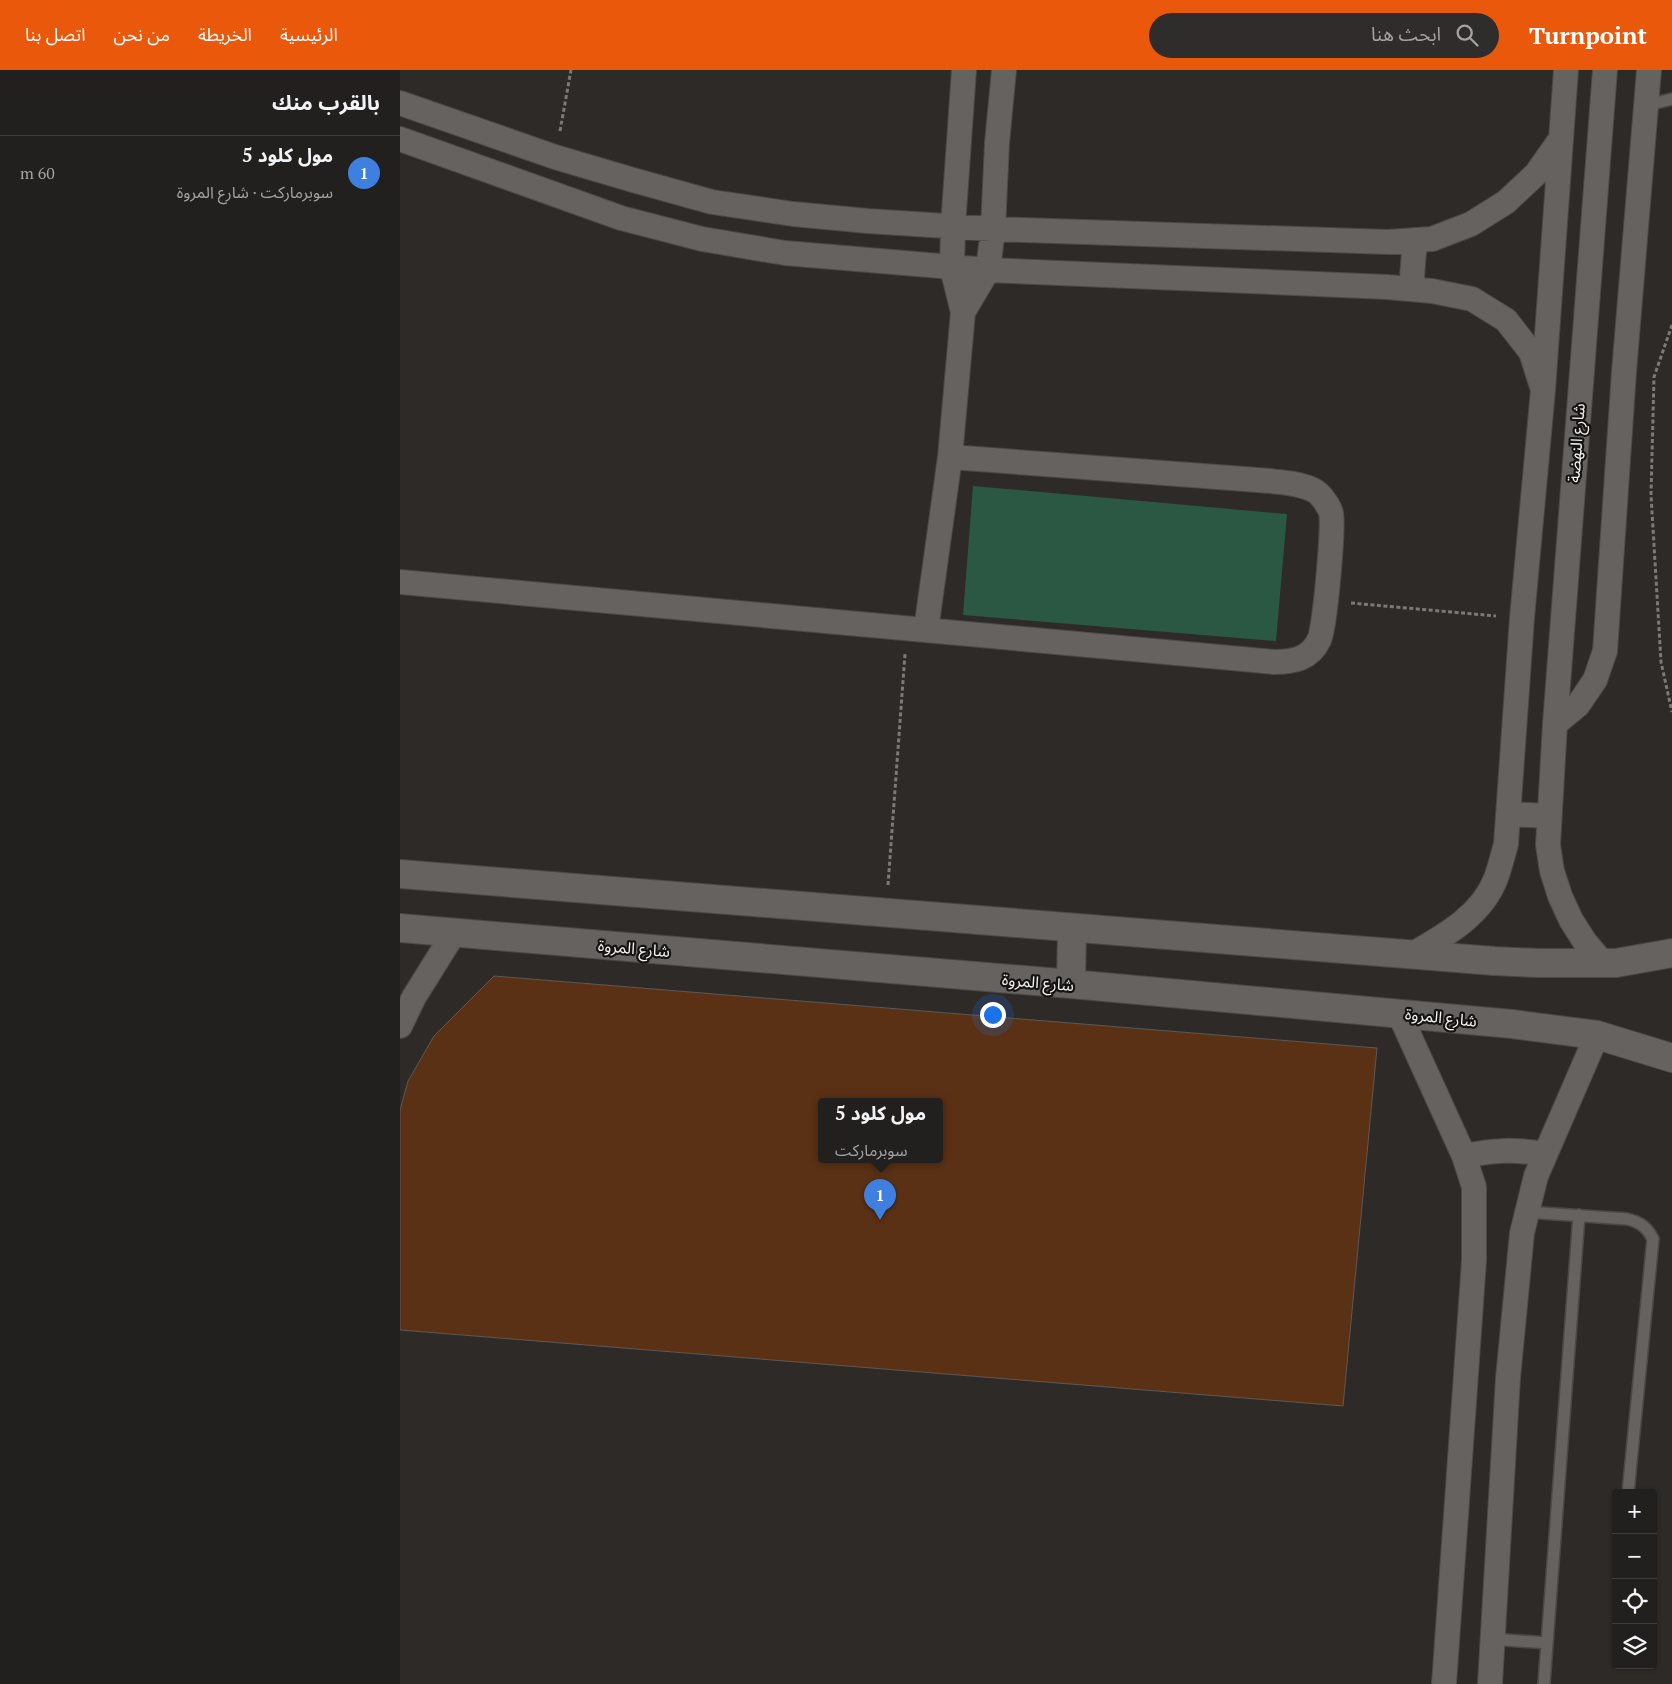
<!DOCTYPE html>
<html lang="ar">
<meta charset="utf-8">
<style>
body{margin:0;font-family:"PT Serif","Noto Sans Arabic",serif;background:#2e2d2b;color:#f1f3f6;direction:rtl}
.controls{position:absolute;right:15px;bottom:15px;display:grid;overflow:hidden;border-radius:5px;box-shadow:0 1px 4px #0004}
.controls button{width:45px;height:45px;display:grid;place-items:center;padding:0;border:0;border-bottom:1px solid #3f3e3c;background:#22201e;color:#f1f3f6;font:25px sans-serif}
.you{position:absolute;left:592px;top:944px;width:18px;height:18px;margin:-12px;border:4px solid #fff;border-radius:50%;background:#1a73e8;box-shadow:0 0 0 8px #1a73e833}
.badge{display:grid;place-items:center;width:32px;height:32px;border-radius:50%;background:#ea580c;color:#fff;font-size:16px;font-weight:700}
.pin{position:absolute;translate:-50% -41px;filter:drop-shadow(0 1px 2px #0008)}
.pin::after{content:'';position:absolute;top:26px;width:18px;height:15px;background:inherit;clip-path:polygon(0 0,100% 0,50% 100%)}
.popup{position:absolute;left:418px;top:1028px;width:125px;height:65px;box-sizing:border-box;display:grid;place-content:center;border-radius:5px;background:#22201e;filter:drop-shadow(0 1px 4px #0005);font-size:16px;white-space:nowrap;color:#a2a3a4}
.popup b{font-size:19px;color:#f1f3f6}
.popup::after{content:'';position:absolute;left:50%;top:100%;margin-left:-10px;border:10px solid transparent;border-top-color:#22201e}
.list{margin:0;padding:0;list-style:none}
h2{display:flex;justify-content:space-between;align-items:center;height:65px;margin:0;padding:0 20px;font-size:21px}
h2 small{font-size:16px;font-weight:400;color:#a2a3a4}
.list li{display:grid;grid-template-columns:32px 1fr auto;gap:15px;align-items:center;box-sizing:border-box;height:70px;padding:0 20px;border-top:1px solid #3f3e3c}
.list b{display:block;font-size:19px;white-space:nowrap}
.list p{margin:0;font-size:16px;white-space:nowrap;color:#a2a3a4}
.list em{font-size:16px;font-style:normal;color:#a2a3a4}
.icon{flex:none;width:28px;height:28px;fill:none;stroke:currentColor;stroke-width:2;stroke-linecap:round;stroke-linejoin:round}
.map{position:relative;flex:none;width:1272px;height:1614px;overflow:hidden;direction:ltr}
header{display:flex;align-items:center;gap:30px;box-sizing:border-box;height:70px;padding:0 25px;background:#ea580c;color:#fff}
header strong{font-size:24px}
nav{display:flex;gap:28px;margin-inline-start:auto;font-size:18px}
.search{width:350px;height:45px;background:#2e2d2b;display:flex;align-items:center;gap:12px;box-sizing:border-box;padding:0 18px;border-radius:28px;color:#a2a3a4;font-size:19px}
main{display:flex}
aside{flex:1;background:#22201e}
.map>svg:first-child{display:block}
.green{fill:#2b5842}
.building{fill:#5b3115;stroke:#5d5856;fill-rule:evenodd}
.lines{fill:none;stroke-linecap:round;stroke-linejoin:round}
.service-casing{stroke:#4c4847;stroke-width:14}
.minor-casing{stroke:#4c4847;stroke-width:26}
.tertiary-casing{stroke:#4c4847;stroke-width:30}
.path{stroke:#7c7977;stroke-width:3;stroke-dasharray:4 2.5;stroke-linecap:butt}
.service{stroke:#66625f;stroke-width:11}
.minor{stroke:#66625f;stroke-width:24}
.tertiary{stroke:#66625f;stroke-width:28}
.labels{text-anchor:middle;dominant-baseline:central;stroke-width:4.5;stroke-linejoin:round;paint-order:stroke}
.street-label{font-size:16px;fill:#f4f1f0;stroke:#151312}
</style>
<header>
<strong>Turnpoint</strong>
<div class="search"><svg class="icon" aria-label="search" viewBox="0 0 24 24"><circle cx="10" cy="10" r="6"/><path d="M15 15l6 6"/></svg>ابحث هنا</div>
<nav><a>الرئيسية</a><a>الخريطة</a><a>من نحن</a><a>اتصل بنا</a></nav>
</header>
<main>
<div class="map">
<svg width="1272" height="1614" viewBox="0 0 1272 1614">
<rect width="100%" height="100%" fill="#2e2a28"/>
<!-- green -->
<path class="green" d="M573 416 887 444 876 571 563 545Z"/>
<!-- building -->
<path class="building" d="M94 906 977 978 943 1336 0 1260V1040L8 1011 34 966ZM421 1031H539V1089H421Z"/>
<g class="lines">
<defs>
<path id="service" d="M1247 35 1272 29
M1127 1142 1227 1149C1240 1152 1247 1157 1253 1169L1228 1423
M1092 1569 1147 1573
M1144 1614 1179 1145"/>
<path id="minor" d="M0 33 155 87 233 110 312 132 393 144 468 151 593 159 988 172 1032 169 1071 154 1106 132 1136 104 1160 70
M0 69 221 148 302 169 385 183 588 200 987 217 1032 221 1072 229 1106 250 1131 282 1143 320
M1011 219 1015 170
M563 242 588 200 593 159 597 73 604 0
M0 512 874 592C893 592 910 589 919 570 925 559 934 455 931 443 930 438 923 428 919 424 908 414 885 413 871 411L550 387
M526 560 550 387 563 242 552 198 553 156 564 0
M1155 654 1178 635 1195 610 1205 581 1224 302 1249 0
M1108 744 1149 746
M1013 884C1046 865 1082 845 1096 808 1100 797 1103 785 1106 774L1122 548 1143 320 1166 0
M1202 892 1185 872 1171 850 1160 826 1152 801 1148 775 1155 654 1205 0
M999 943 1064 1086 1074 1117V1191L1044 1614
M0 956 14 927 54 863
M1064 1086C1095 1080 1113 1079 1145 1084
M1090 1614 1108 1308 1122 1163 1136 1106 1197 965"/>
<path id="tertiary" d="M0 804 1094 891 1138 893H1216L1272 883
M0 858 671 914 1112 954 1197 965 1272 988
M671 914 672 858"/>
</defs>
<!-- service casing -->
<use href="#service" class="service-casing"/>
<!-- minor casing -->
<use href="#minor" class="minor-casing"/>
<!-- tertiary casing -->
<use href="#tertiary" class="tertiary-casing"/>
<!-- path -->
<path class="path" d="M160 61 171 0
M1272 255 1254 307 1251 425 1261 592 1272 642
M951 533 1096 546
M488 815 505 584"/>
<!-- service -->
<use href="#service" class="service"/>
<!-- minor -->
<use href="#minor" class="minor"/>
<!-- tertiary -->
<use href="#tertiary" class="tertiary"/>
</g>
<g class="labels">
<!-- street labels -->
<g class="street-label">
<text transform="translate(1176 373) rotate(-86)">شارع النهضة</text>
<text transform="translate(234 878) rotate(5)">شارع المروة</text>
<text transform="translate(638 912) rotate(5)">شارع المروة</text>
<text transform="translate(1041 947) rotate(6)">شارع المروة</text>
</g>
</g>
</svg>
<div class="controls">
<button>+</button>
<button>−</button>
<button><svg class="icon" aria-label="locate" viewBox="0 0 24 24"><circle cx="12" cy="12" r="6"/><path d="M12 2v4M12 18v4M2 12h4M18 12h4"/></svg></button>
<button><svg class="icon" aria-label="layers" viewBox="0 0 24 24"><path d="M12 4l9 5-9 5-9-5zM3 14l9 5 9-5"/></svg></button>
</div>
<div class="you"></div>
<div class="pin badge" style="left:480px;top:1150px;background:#3f7fe0">1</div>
<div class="popup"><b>مول كلود 5</b>سوبرماركت</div>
</div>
<aside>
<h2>بالقرب منك<small></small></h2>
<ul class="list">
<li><span class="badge" style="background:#3f7fe0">1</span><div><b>مول كلود 5</b><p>سوبرماركت · شارع المروة</p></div><em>60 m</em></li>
</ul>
</aside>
</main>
